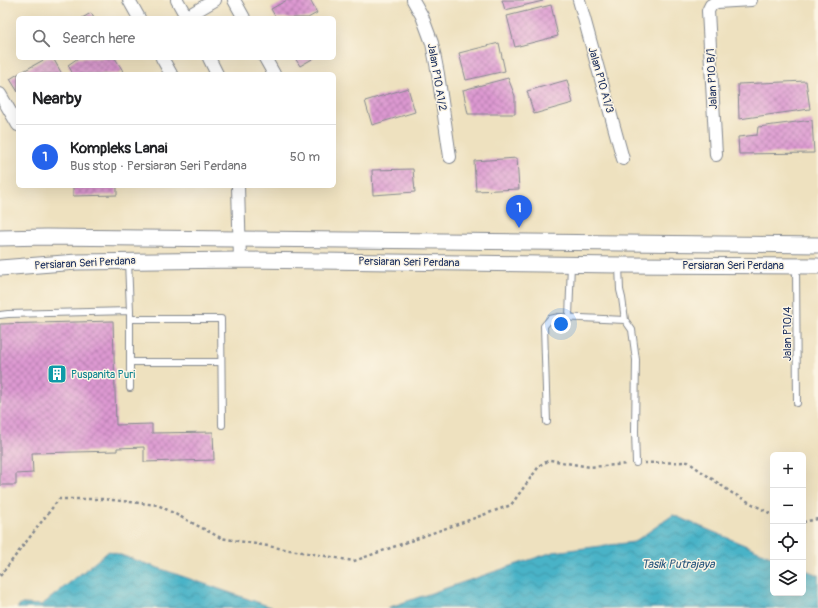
<!DOCTYPE html>
<meta charset="utf-8">
<style>
body{margin:0;font-family:Pangolin,sans-serif;background:#f2f2f2;color:#202124}
.controls{position:absolute;right:12px;bottom:12px;display:grid;overflow:hidden;border-radius:6px;box-shadow:0 4px 16px #0002}
.controls button{width:36px;height:36px;display:grid;place-items:center;padding:0;border:0;border-bottom:1px solid #e0e0e0;background:#fff;color:#202124;font:20px sans-serif}
.you{position:absolute;left:561px;top:324px;width:14px;height:14px;margin:-10px;border:3px solid #fff;border-radius:50%;background:#1a73e8;box-shadow:0 0 0 6px #1a73e833}
.badge{display:grid;place-items:center;width:26px;height:26px;border-radius:50%;background:#2563eb;color:#fff;font-size:13px;font-weight:700}
.pin{position:absolute;translate:-50% -33px;filter:drop-shadow(0 1px 2px #0008)}
.pin::after{content:'';position:absolute;top:21px;width:14px;height:12px;background:inherit;clip-path:polygon(0 0,100% 0,50% 100%)}
.list{margin:0;padding:0;list-style:none}
h2{display:flex;justify-content:space-between;align-items:center;height:52px;margin:0;padding:0 16px;font-size:17px}
h2 small{font-size:13px;font-weight:400;color:#757577}
.list li{display:grid;grid-template-columns:26px 1fr auto;gap:12px;align-items:center;box-sizing:border-box;height:64px;padding:0 16px;border-top:1px solid #e0e0e0}
.list b{display:block;font-size:15px;white-space:nowrap}
.list p{margin:0;font-size:13px;white-space:nowrap;color:#757577}
.list em{font-size:13px;font-style:normal;color:#757577}
.icon{flex:none;width:22px;height:22px;fill:none;stroke:currentColor;stroke-width:2;stroke-linecap:round;stroke-linejoin:round}
.map{position:relative;flex:none;width:818px;height:608px;overflow:hidden}
.search{position:absolute;background:#fff;box-shadow:0 4px 16px #0002;left:16px;top:16px;width:320px;height:44px;display:flex;align-items:center;gap:10px;box-sizing:border-box;padding:0 14px;border-radius:6px;color:#757577;font-size:15px}
.panel{position:absolute;background:#fff;box-shadow:0 4px 16px #0002;left:16px;top:72px;width:320px;height:116px;border-radius:6px}
.map>svg:first-child{display:block}
.water{fill:url(#water-waves);stroke:#327192}
.building{fill:url(#building-cross-hatch)}
.lines{fill:none;stroke-linecap:round;stroke-linejoin:round}
.service-casing{stroke:#84888e;stroke-width:8}
.minor-casing{stroke:#84888e;stroke-width:14}
.tertiary-casing{stroke:#84888e;stroke-width:17}
.path{stroke:#84888e;stroke-width:2.5;stroke-dasharray:3 3;stroke-linecap:butt}
.service{stroke:#fff;stroke-width:6}
.minor{stroke:#fff;stroke-width:12}
.tertiary{stroke:#fff;stroke-width:15}
.labels{text-anchor:middle;dominant-baseline:central;stroke-width:3;stroke-linejoin:round;paint-order:stroke}
.street-label{font-size:11px;fill:#1b2f5e;stroke:#fcf5e5}
.culture-label{font-size:11px;fill:#0d838f;stroke:#fcf5e5;text-anchor:start}
.water-label{font-size:12px;font-style:italic;fill:#29577e;stroke:#fcf5e5}
</style>
<div class="map">
<svg width="818" height="608" viewBox="0 0 818 608">
<defs>
<pattern id="water-waves" width="16" height="10" patternUnits="userSpaceOnUse"><rect width="16" height="10" fill="#49b3c7"/><path d="M0 5q4-4 8 0t8 0" fill="none" stroke="#3c92a5"/></pattern>
<pattern id="building-cross-hatch" width="8" height="8" patternUnits="userSpaceOnUse"><rect width="8" height="8" fill="#dd99d1"/><path d="M0 0l8 8M0 8l8-8" fill="none" stroke="#b27dad"/></pattern>
</defs>
<rect width="100%" height="100%" fill="#fcf5e5"/>
<filter id="ink" filterUnits="userSpaceOnUse"><feTurbulence type="fractalNoise" baseFrequency=".025" numOctaves="2"/><feDisplacementMap in="SourceGraphic" scale="8" xChannelSelector="R" yChannelSelector="G"/><feConvolveMatrix kernelMatrix="1 2 1 2 8 2 1 2 1" color-interpolation-filters="sRGB"/></filter>
<filter id="wash" filterUnits="userSpaceOnUse"><feTurbulence type="fractalNoise" baseFrequency=".012" numOctaves="4" result="noise"/><feDisplacementMap in="SourceGraphic" scale="16" xChannelSelector="R" yChannelSelector="G"/><feGaussianBlur stdDeviation="0.9" result="paint"/><feColorMatrix in="noise" values="0 0 0 0 0 0 0 0 0 0 0 0 0 0 0 0 0 1.4 0 .05"/><feComposite in="paint" operator="in"/></filter>
<g filter="url(#wash)">
<rect width="100%" height="100%" fill="#eee1bf"/>
<!-- water -->
<path class="water" d="M673 515 773 557V593H803V569L818 575V608H387L553 552 634 542Z
M109 551 274 608H17L22 604 42 605Z"/>
<g id="blocks">
<!-- building -->
<path class="building" d="M287 0H310L317 13 308 18H276L271 9Z
M502 0H543V1L505 10Z
M551 5 558 36 515 47 507 16Z
M91 13 94 18H82Z
M499 43 505 71 466 80 459 53Z
M47 58H53L62 74H18Z
M78 58H115L123 71 118 74H73L68 65Z
M295 58H314L300 66Z
M18 74V92L10 79Z
M508 78 515 96V114H468L463 90Z
M567 80 573 103 534 114 527 91Z
M806 81 810 109 739 119 738 84Z
M408 88 415 112 372 125 365 101Z
M812 120 814 153 739 154 738 137 757 135 758 127Z
M517 158 519 189 476 191 474 161Z
M413 169 415 192 373 195 372 170Z
M73 186H117V195L73 196Z
M113 321 116 425 152 424V433L213 432 214 460 144 462V447L117 448V451L32 453 33 473 16 474V485H0V324Z"/>
</g>
</g>
<g filter="url(#ink)">
<use href="#blocks" fill-opacity="0" stroke="#84888e" stroke-width="1"/>
<g class="lines">
<defs>
<path id="service" d="M128 261 130 311V362H221
M619 266 620 290 622 298 625 320 632 330 636 360 635 431 636 463
M796 267 797 403
M0 315 8 314 130 311
M569 317 571 264
M130 319H221L222 425
M130 362V388
M547 422 544 326 550 319 559 317 625 320"/>
<path id="minor" d="M129 0 139 18
M177 0 187 18
M234 0 244 18
M413 0 422 16 432 43 438 74 450 157
M579 0 623 159
M186 17 215 0
M162 58 171 74
M209 58 217 74
M265 58 274 74
M0 94 18 125
M716 155 708 11 711 5 717 2 751 0
M238 186 240 260"/>
<path id="tertiary" d="M0 238 46 237 818 245
M0 268 77 262 240 260 619 265 818 266"/>
</defs>
<!-- service casing -->
<use href="#service" class="service-casing"/>
<!-- minor casing -->
<use href="#minor" class="minor-casing"/>
<!-- tertiary casing -->
<use href="#tertiary" class="tertiary-casing"/>
<!-- path -->
<path class="path" d="M644 463 688 462 732 493 773 515
M803 522 818 519
M0 576 59 499H103L158 505 221 538 354 561 511 505 540 465 550 460 590 467 627 464"/>
<!-- service -->
<use href="#service" class="service"/>
<!-- minor -->
<use href="#minor" class="minor"/>
<!-- tertiary -->
<use href="#tertiary" class="tertiary"/>
</g>
</g>
<!-- icons -->
<defs>
<symbol id="building-square" viewBox="-11 -11 22 22"><rect x="-9" y="-9" width="18" height="18" rx="4" fill="#0f9aa8" stroke="#fcf5e5"/><path d="M-4-6H4V6H1V3H-1V6H-4ZM-2.5-4.3h1.7v1.8h-1.7ZM.8-4.3h1.7v1.8H.8ZM-2.5-1h1.7V.8h-1.7ZM.8-1h1.7V.8H.8Z" fill="#fff"/></symbol>
</defs>
<g fill-rule="evenodd">
<use href="#building-square" x="46" y="363" width="22" height="22"/>
</g>
<g class="labels">
<!-- street labels -->
<g class="street-label">
<text transform="translate(437 77) rotate(80)">Jalan P10 A1/2</text>
<text transform="translate(712 79) rotate(-93)">Jalan P10 B/1</text>
<text transform="translate(601 80) rotate(74)">Jalan P10 A1/3</text>
<text transform="translate(409 262) rotate(1)">Persiaran Seri Perdana</text>
<text transform="translate(85 263) rotate(-3)">Persiaran Seri Perdana</text>
<text x="733" y="265">Persiaran Seri Perdana</text>
<text transform="translate(787 334) rotate(-90)">Jalan P10/4</text>
</g>
<!-- culture labels -->
<g class="culture-label">
<text x="71" y="374">Puspanita Puri</text>
</g>
<!-- water labels -->
<g class="water-label">
<text x="678" y="564">Tasik Putrajaya</text>
</g>
</g>
</svg>
<div class="controls">
<button>+</button>
<button>−</button>
<button><svg class="icon" aria-label="locate" viewBox="0 0 24 24"><circle cx="12" cy="12" r="6"/><path d="M12 2v4M12 18v4M2 12h4M18 12h4"/></svg></button>
<button><svg class="icon" aria-label="layers" viewBox="0 0 24 24"><path d="M12 4l9 5-9 5-9-5zM3 14l9 5 9-5"/></svg></button>
</div>
<div class="you"></div>
<div class="pin badge" style="left:519px;top:228px">1</div>
<div class="search"><svg class="icon" aria-label="search" viewBox="0 0 24 24"><circle cx="10" cy="10" r="6"/><path d="M15 15l6 6"/></svg>Search here</div>
<section class="panel">
<h2>Nearby<small></small></h2>
<ul class="list">
<li><span class="badge">1</span><div><b>Kompleks Lanai</b><p>Bus stop · Persiaran Seri Perdana</p></div><em>50 m</em></li>
</ul>
</section>
</div>
